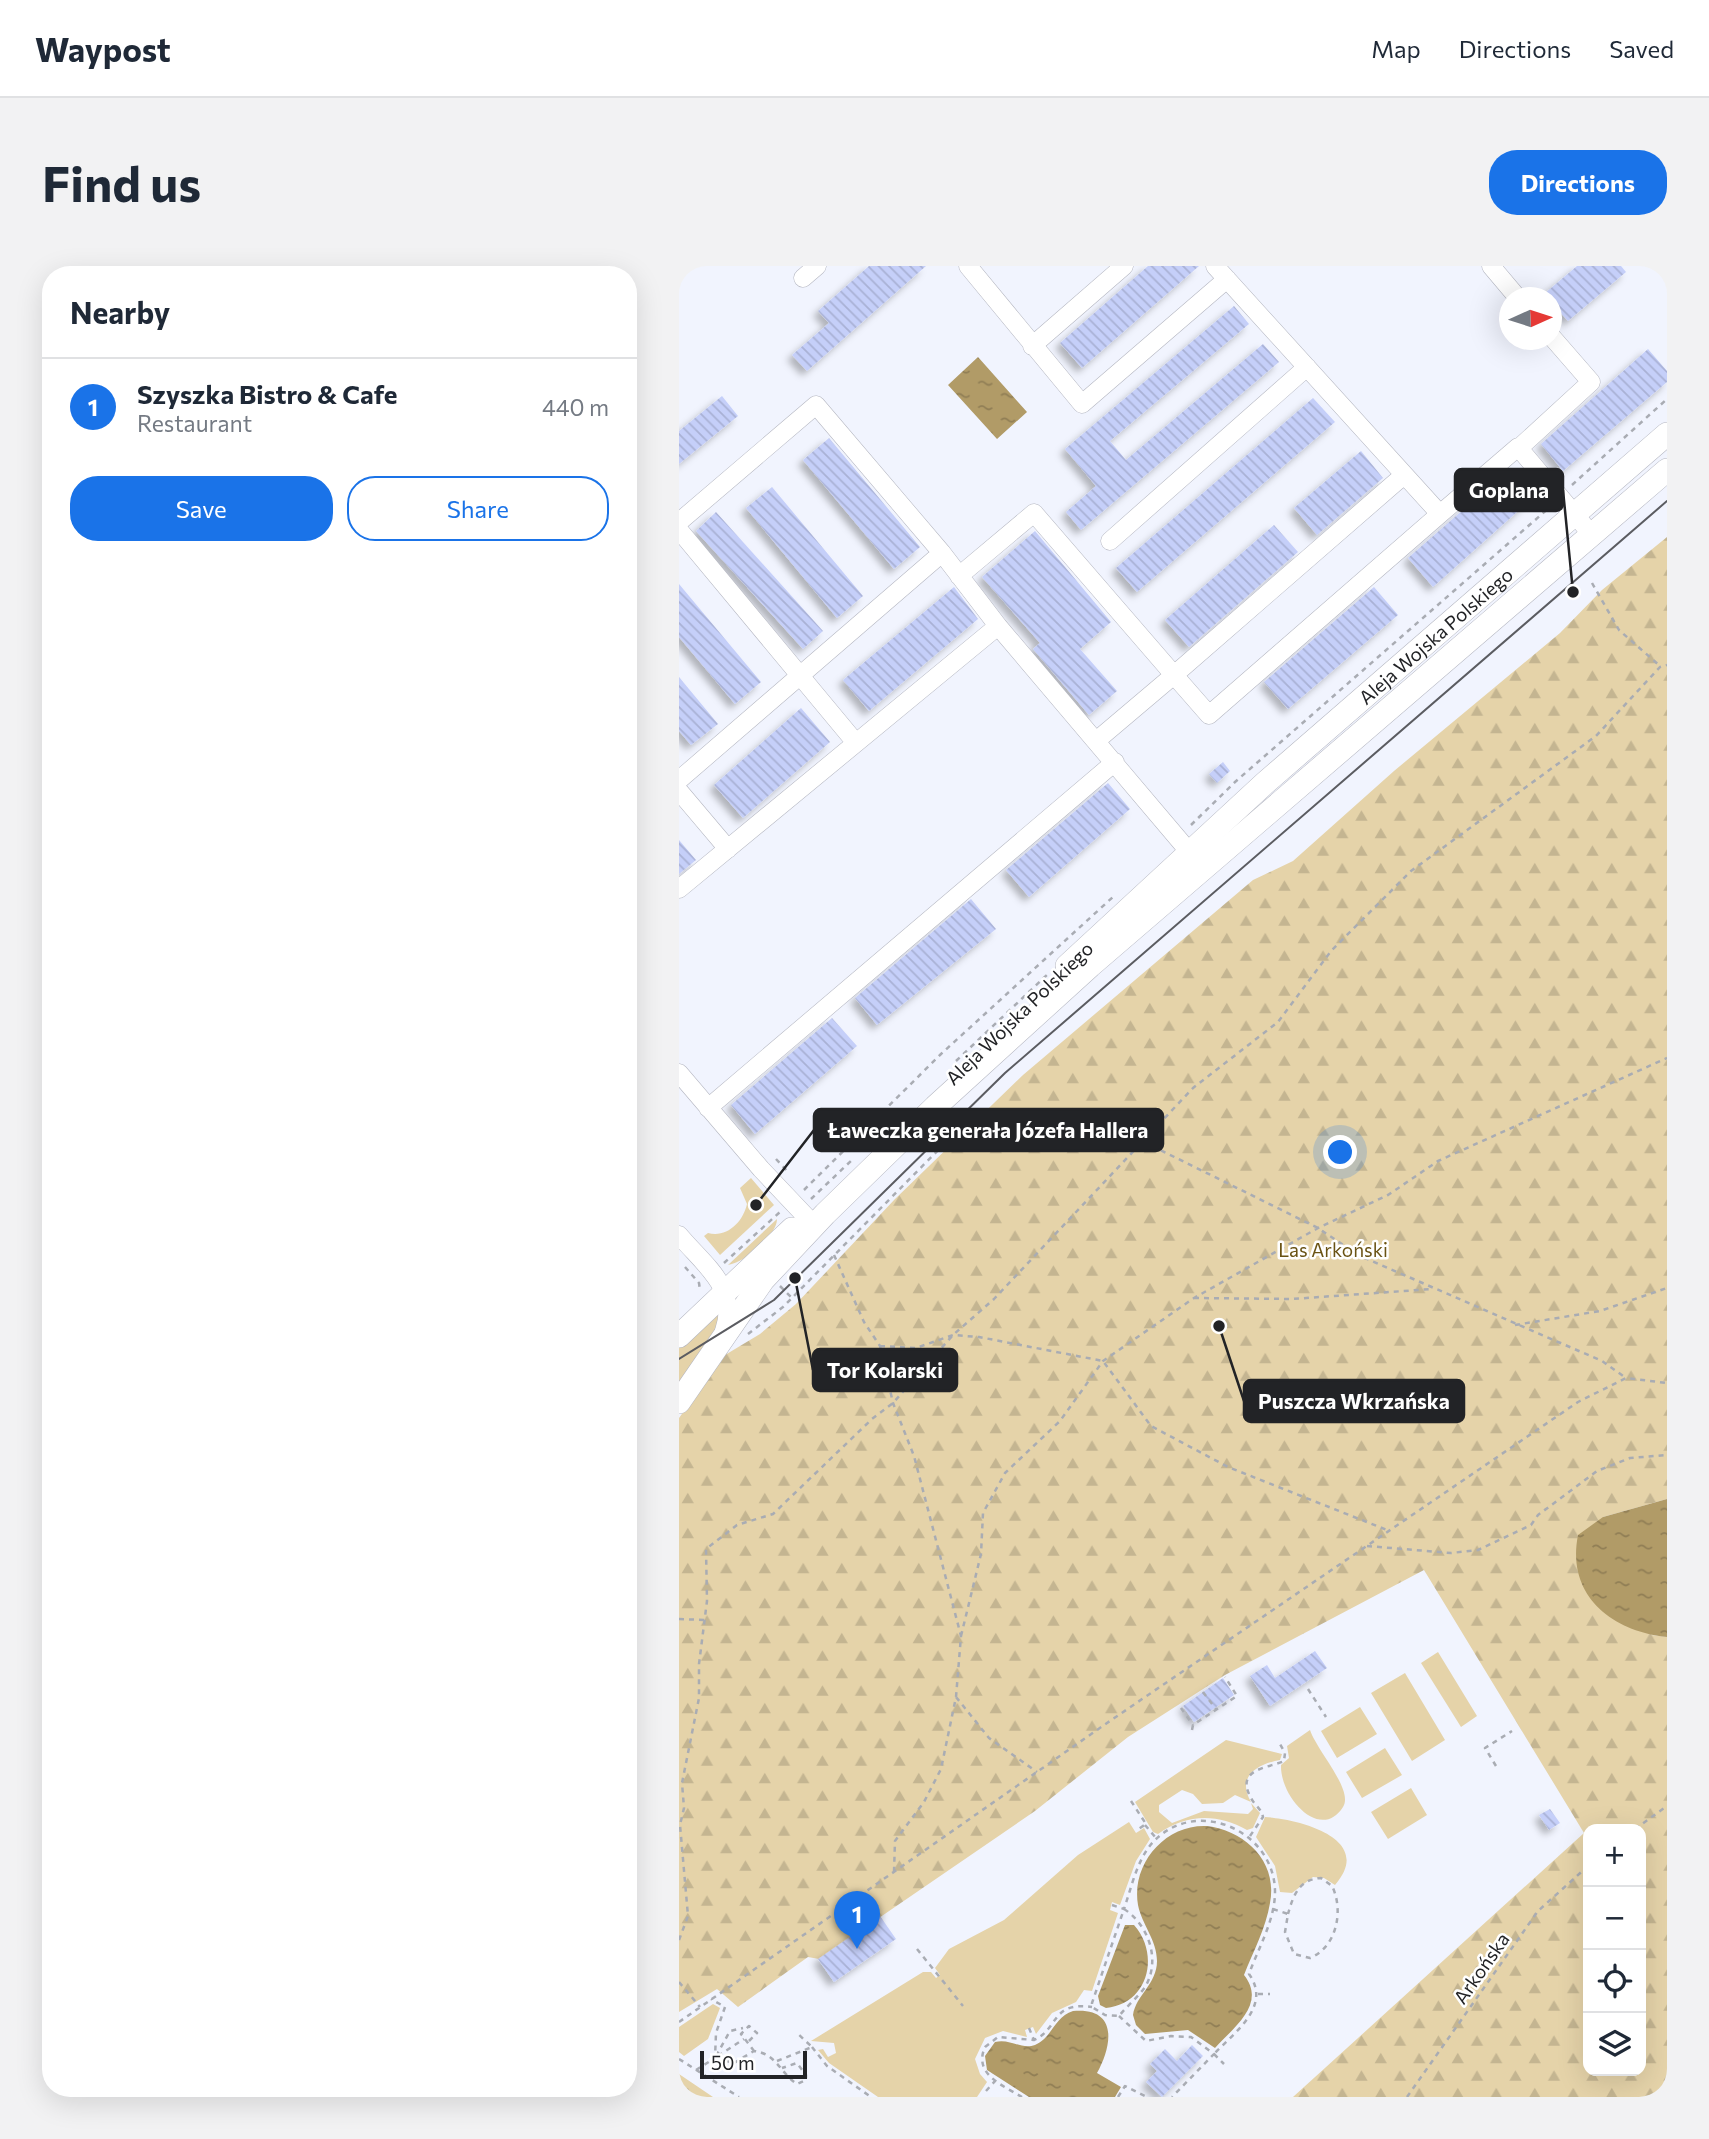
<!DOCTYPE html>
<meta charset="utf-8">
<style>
body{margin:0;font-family:Commissioner,sans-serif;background:#f2f2f3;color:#1f2937}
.controls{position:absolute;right:21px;bottom:21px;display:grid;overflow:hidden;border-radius:14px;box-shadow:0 7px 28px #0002}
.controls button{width:63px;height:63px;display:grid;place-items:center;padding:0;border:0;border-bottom:2px solid #e0e1e3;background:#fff;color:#1f2937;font:35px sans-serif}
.compass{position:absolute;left:820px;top:21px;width:63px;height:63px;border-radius:50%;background:#fff;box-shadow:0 7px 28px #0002;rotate:87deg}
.scale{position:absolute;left:21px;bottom:18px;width:107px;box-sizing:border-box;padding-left:7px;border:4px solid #222326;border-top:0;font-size:19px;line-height:24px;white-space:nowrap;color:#222326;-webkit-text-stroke:5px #fff;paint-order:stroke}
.you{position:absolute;left:662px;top:887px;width:24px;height:24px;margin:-18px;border:5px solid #fff;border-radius:50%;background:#1a73e8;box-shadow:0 0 0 10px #1a73e833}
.badge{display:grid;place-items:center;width:46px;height:46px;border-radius:50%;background:#1a73e8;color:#fff;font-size:23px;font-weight:700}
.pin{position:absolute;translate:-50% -58px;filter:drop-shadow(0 2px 4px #0008)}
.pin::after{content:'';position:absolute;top:37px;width:24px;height:21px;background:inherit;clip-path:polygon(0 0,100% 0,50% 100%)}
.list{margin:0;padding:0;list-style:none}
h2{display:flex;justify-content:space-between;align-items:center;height:91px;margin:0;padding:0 28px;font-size:30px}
h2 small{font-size:23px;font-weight:400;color:#747a83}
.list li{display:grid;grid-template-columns:46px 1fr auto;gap:21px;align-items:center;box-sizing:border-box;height:98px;padding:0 28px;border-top:2px solid #e0e1e3}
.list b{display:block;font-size:26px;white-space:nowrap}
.list p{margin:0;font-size:23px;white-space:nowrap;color:#747a83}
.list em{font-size:23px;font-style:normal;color:#747a83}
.actions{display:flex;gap:14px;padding:21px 28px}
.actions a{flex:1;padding:16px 0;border:2px solid #1a73e8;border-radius:28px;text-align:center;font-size:24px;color:#1a73e8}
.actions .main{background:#1a73e8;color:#fff}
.icon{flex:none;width:38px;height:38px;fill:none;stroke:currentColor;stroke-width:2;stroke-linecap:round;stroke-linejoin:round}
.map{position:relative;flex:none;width:988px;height:1831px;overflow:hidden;border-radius:28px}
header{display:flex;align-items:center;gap:42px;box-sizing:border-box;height:98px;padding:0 35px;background:#fff;border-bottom:2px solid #e0e1e3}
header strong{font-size:33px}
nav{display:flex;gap:38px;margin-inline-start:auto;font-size:24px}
.intro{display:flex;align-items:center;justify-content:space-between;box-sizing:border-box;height:168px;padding:0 42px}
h1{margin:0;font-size:49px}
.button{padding:18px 32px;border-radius:28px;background:#1a73e8;color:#fff;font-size:24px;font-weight:700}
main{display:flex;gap:42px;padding:0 42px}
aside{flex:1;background:#fff;border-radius:28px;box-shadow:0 7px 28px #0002}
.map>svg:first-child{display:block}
.green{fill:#e5d3a9}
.forest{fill:url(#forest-firs);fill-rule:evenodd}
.water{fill:url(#water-ripples)}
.building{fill:url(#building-back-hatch);filter:url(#shadow)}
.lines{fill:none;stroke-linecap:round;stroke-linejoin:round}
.minor-casing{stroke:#b4b6c0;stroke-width:19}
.major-casing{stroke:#b4b6c0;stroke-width:24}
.path{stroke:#a9acb3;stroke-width:2.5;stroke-dasharray:5 5;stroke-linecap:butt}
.minor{stroke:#fff;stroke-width:18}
.major{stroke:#fff;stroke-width:23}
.tram{stroke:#5b5c61;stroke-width:2}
.labels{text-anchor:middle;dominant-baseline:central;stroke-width:5;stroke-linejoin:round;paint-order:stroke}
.street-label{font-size:19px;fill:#222326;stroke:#fff}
.park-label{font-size:19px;fill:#6a5314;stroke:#fff}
.leader{fill:none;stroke:#222326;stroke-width:2.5}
.callout-dot{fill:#222326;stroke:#fff;stroke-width:2.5}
.callout{fill:#222326;stroke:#222326;stroke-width:2.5}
.callout-label{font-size:21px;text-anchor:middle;font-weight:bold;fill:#fff}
</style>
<header>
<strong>Waypost</strong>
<nav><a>Map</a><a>Directions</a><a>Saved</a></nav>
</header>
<div class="intro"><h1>Find us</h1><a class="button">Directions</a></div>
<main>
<aside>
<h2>Nearby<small></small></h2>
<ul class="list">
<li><span class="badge">1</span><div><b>Szyszka Bistro &amp; Cafe</b><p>Restaurant</p></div><em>440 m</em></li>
</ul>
<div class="actions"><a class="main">Save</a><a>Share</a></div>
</aside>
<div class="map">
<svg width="988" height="1831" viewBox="0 0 988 1831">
<defs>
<pattern id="forest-firs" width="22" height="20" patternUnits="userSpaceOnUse" patternTransform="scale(1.75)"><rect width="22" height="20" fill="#e5d3a9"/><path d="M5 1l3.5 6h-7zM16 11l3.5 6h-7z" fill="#c4b591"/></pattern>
<pattern id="water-ripples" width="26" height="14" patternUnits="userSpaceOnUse" patternTransform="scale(1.75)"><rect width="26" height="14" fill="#b19b67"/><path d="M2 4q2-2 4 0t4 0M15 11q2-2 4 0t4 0" fill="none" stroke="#907e55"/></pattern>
<pattern id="building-back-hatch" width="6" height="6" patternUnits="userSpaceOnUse" patternTransform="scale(1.75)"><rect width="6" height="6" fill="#c5cff9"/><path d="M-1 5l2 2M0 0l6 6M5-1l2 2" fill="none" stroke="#a9b1d5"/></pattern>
<filter id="shadow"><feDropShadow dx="-5" dy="5" stdDeviation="3.5" flood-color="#0004"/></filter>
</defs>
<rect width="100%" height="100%" fill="#f1f4fe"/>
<!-- green -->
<path class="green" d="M72 912 95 939 41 989 25 970 29 967C48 972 64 956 68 938L61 922Z
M98 953C98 970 65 997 49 999Z
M42 1040 48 1044 0 1125V1082Z
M759 1386 798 1450 782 1461 742 1397Z
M726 1407 766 1474 733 1495 692 1427Z
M681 1441 698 1468 658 1492 642 1465Z
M631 1464C638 1485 675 1524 664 1541 642 1576 601 1532 602 1499L610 1492 608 1480Z
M547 1474 603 1488 601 1494C578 1498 557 1511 572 1536L556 1529 544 1537 523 1538 514 1528 503 1524 480 1539V1546L493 1557 525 1545 569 1548 574 1543 572 1537 581 1547 574 1562 568 1564C538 1547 507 1548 479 1568L474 1566 456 1536Z
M706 1482 723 1509 683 1532 667 1506Z
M732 1522 748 1549 709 1573 692 1546Z
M586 1551C619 1553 697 1572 656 1619L645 1612 634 1611 613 1627 601 1626 596 1600 577 1571Z
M450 1556 457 1567 465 1562 471 1573 457 1595 441 1639 433 1636 431 1644 439 1647 413 1725 405 1724 397 1736 373 1747 357 1768 354 1761 346 1764 348 1771 324 1765 306 1772 296 1793 301 1808 308 1816 298 1831H199L150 1797 139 1784 144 1783 149 1791 157 1787 155 1777 132 1775 244 1706H252L257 1712 261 1709 256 1702 270 1683 325 1654 399 1589Z
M34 1738 41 1742 29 1773 5 1790 0 1786V1761Z"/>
<!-- forest -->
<path class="forest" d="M988 271V1233L924 1251 973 1369 988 1371V1831H614L905 1567 745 1304 546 1409 449 1471 356 1545 140 1693 129 1691 59 1741 38 1723 0 1746V1152L46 1089 81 1068 117 1038 216 933 344 809 574 614 614 595 715 505 881 367 923 324ZM909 1563H962V1805H909Z
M0 1808 34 1831H0Z"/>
<!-- water -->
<path class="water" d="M299 91 348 146 318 173 269 119Z
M988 1233V1371C932 1365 887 1329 899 1269L924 1251Z
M528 1560C566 1565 599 1595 591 1637 587 1662 574 1686 565 1709 588 1738 555 1761 536 1782L509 1764 466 1768 457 1759 454 1749C457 1729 478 1718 478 1695 478 1674 463 1659 459 1639 452 1598 486 1558 528 1560Z
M446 1659H455C481 1688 470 1738 427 1742L421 1739 419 1730Z
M394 1745C440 1741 433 1780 418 1807L442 1821 436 1831H350L308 1804 306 1790 316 1776C331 1772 342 1784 356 1779 373 1772 375 1751 394 1745Z"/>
<!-- building -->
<path class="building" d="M190 0H247L128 105 113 89 150 57 139 45Z
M469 0H520L403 102 381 77Z
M898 0H942L947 6 889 55 872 36V32L865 28Z
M555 40 570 58 431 175 447 194 584 78 600 96 402 264 387 246 417 220 386 183Z
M969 83 988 105V116L884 205 862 178Z
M43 130 59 150 0 198V165Z
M634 132 656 156 458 326 437 302Z
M150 172 241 281 215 303 124 194Z
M682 185 704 212 638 269 615 242Z
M832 202 856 230 754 321 729 292Z
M93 221 184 330 158 352 67 242Z
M37 246 144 365 124 383 17 265Z
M595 259 619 286 510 381 486 354Z
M356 265 432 356 401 383 438 425 410 449 354 383 361 377 303 311Z
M0 318 82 416 56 438 0 371Z
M275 321 299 353 190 445 164 414Z
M695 321 719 349 609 443 585 416Z
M0 411 39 458 12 479 0 465Z
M122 442 151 476 64 552 35 519Z
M544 496 551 505 538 517 530 508Z
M429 517 451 543 350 631 327 604Z
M0 574 17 594 0 608Z
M292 633 317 663 198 759 176 732Z
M153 752 178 780 76 868 52 839Z
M636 1385 648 1402 591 1440 571 1410 588 1399 596 1412Z
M544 1412 555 1429 515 1456 504 1440Z
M871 1543 881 1557 870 1564 860 1549Z
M201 1650 217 1673 155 1716 139 1693Z
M513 1779 524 1790 483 1831 467 1816 478 1805 471 1798 486 1783 498 1795Z"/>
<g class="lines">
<defs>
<path id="minor" d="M289 0 403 138 548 13
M536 0 761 248 839 181 913 269
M812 0 839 32
M124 12 138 0
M353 80 445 0
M840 182 912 116 872 70
M725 209 495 409 530 449 761 248
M0 256 137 139 263 287
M0 264 177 477
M431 275 628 101
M280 310 355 247 495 409 417 475
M319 360 518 595
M0 514 263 287 319 360 0 623
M0 525 49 583
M0 807 82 903 135 959
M29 842 436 496
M0 969C26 1000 60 1022 45 1065"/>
<g id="major">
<path id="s1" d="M388 700 586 517 988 168"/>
<path d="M0 1070 113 963"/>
<path d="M0 1136 84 1014 146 948 256 841 411 700 988 204"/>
</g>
</defs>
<!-- minor casing -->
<use href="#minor" class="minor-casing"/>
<!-- major casing -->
<use href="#major" class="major-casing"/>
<!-- path -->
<path class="path" d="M893 219 988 133
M913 317 940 364 981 400
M512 559 556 516 871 241
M277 795 371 706
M97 893 109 906
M125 924 262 788 435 630
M132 933 175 892
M155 989 185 1056 201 1080 214 1137 235 1190 282 1370 277 1431 262 1503 245 1536 216 1575 215 1606
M45 997 102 945
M6 1001 20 1017 21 1024
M101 1020 113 1032
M515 1032 613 1033 753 1023
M836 1059 921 1045 988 1022
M69 1068 104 1041 282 861 463 875 639 962 679 989 923 1095 947 1112
M201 1080 237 1082 274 1069 300 1071 424 1095 472 1160 549 1201 708 1264
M688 1280 772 1287 799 1284 852 1259 859 1249 918 1205 951 1192 988 1189
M0 1353 25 1354
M282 1370 302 1288 304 1247 326 1207 381 1155 424 1095 515 1032 639 962 709 929 759 895 988 792
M629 1423 647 1451
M524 1426 537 1443
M277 1431 310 1472 358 1506
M502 1442 514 1459
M513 1464 514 1459 558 1430 546 1411
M817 1500 806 1482 833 1465
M452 1535 467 1558 458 1564
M466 1559 477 1572
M956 1563 988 1540
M571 1570 584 1551C582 1542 576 1540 572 1532 555 1502 591 1502 605 1495L606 1487 601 1478
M433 1639 445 1643C453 1620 458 1593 475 1575 519 1530 596 1566 596 1626 596 1654 579 1683 570 1708 593 1740 556 1766 535 1788
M445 1643C470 1659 482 1695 466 1721 459 1731 448 1740 440 1750L426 1749 413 1741V1737Z
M594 1643 609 1648 606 1666 615 1688 631 1692C658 1681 665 1644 653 1620L642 1612C620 1613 614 1630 609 1648
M0 1674 9 1650 1 1559 5 1542 3 1517 20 1432V1398L28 1335 27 1283 58 1259 94 1248 193 1153 214 1137 274 1069 315 1033 514 822 599 756 652 685 732 605 917 470 981 401 988 399
M238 1683 284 1740
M0 1716 21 1741
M579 1728H591
M440 1750 467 1775 492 1770 512 1771 535 1788 493 1831
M0 1756 428 1457 899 1136 947 1112 988 1117
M350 1762 355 1774
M70 1775 78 1767 70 1760 62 1768 75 1785
M133 1781 148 1800 192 1831
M535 1788 545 1798
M37 1790 51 1765 64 1762
M39 1790 65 1773
M36 1792 55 1797 75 1785C98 1788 101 1807 118 1818L127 1814V1809L118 1797 103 1802
M0 1793 60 1831
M98 1795 133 1781 118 1767
M17 1804 36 1792 37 1767 46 1741 32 1733
M307 1825 316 1815
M343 1831C323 1819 294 1808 306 1781L319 1771 355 1774C380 1763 372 1735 413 1741
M439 1831 446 1820 468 1831
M728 1831 859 1645 909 1600"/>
<!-- minor -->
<use href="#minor" class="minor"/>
<!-- major -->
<use href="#major" class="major"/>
<!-- tram -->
<path class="tram" d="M0 1093 95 1034 326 807 988 235"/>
</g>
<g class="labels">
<!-- street labels -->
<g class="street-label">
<text stroke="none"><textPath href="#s1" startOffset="495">Aleja Wojska Polskiego</textPath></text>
<text transform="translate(340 747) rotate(-44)">Aleja Wojska Polskiego</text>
<text transform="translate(802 1702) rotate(-55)">Arkońska</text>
</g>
<!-- park labels -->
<g class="park-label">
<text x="654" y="983">Las Arkoński</text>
</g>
</g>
<!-- callouts -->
<path class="leader" d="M894 326L884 224M77 939L135 864M116 1012L134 1104M540 1060L565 1135"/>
<g class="callout-dot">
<circle cx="894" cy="326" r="7"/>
<circle cx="77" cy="939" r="7"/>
<circle cx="116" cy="1012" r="7"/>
<circle cx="540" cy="1060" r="7"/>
</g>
<g class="callout">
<rect x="776" y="203" width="108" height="42" rx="7"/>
<rect x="135" y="843" width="349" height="42" rx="7"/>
<rect x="134" y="1083" width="144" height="42" rx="7"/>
<rect x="565" y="1114" width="220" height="42" rx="7"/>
</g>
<g class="callout-label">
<text x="830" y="232">Goplana</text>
<text x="309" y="872">Ławeczka generała Józefa Hallera</text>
<text x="206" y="1112">Tor Kolarski</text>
<text x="675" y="1143">Puszcza Wkrzańska</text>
</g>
</svg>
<div class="controls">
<button>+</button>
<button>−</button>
<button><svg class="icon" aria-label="locate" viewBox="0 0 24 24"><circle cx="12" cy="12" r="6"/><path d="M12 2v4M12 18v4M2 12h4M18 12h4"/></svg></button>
<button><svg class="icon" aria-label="layers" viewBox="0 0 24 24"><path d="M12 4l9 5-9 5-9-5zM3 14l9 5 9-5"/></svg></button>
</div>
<svg class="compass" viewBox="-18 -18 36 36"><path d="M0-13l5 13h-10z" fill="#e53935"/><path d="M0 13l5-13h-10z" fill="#747a83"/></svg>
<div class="scale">50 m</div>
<div class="you"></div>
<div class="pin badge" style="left:178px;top:1683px">1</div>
</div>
</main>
